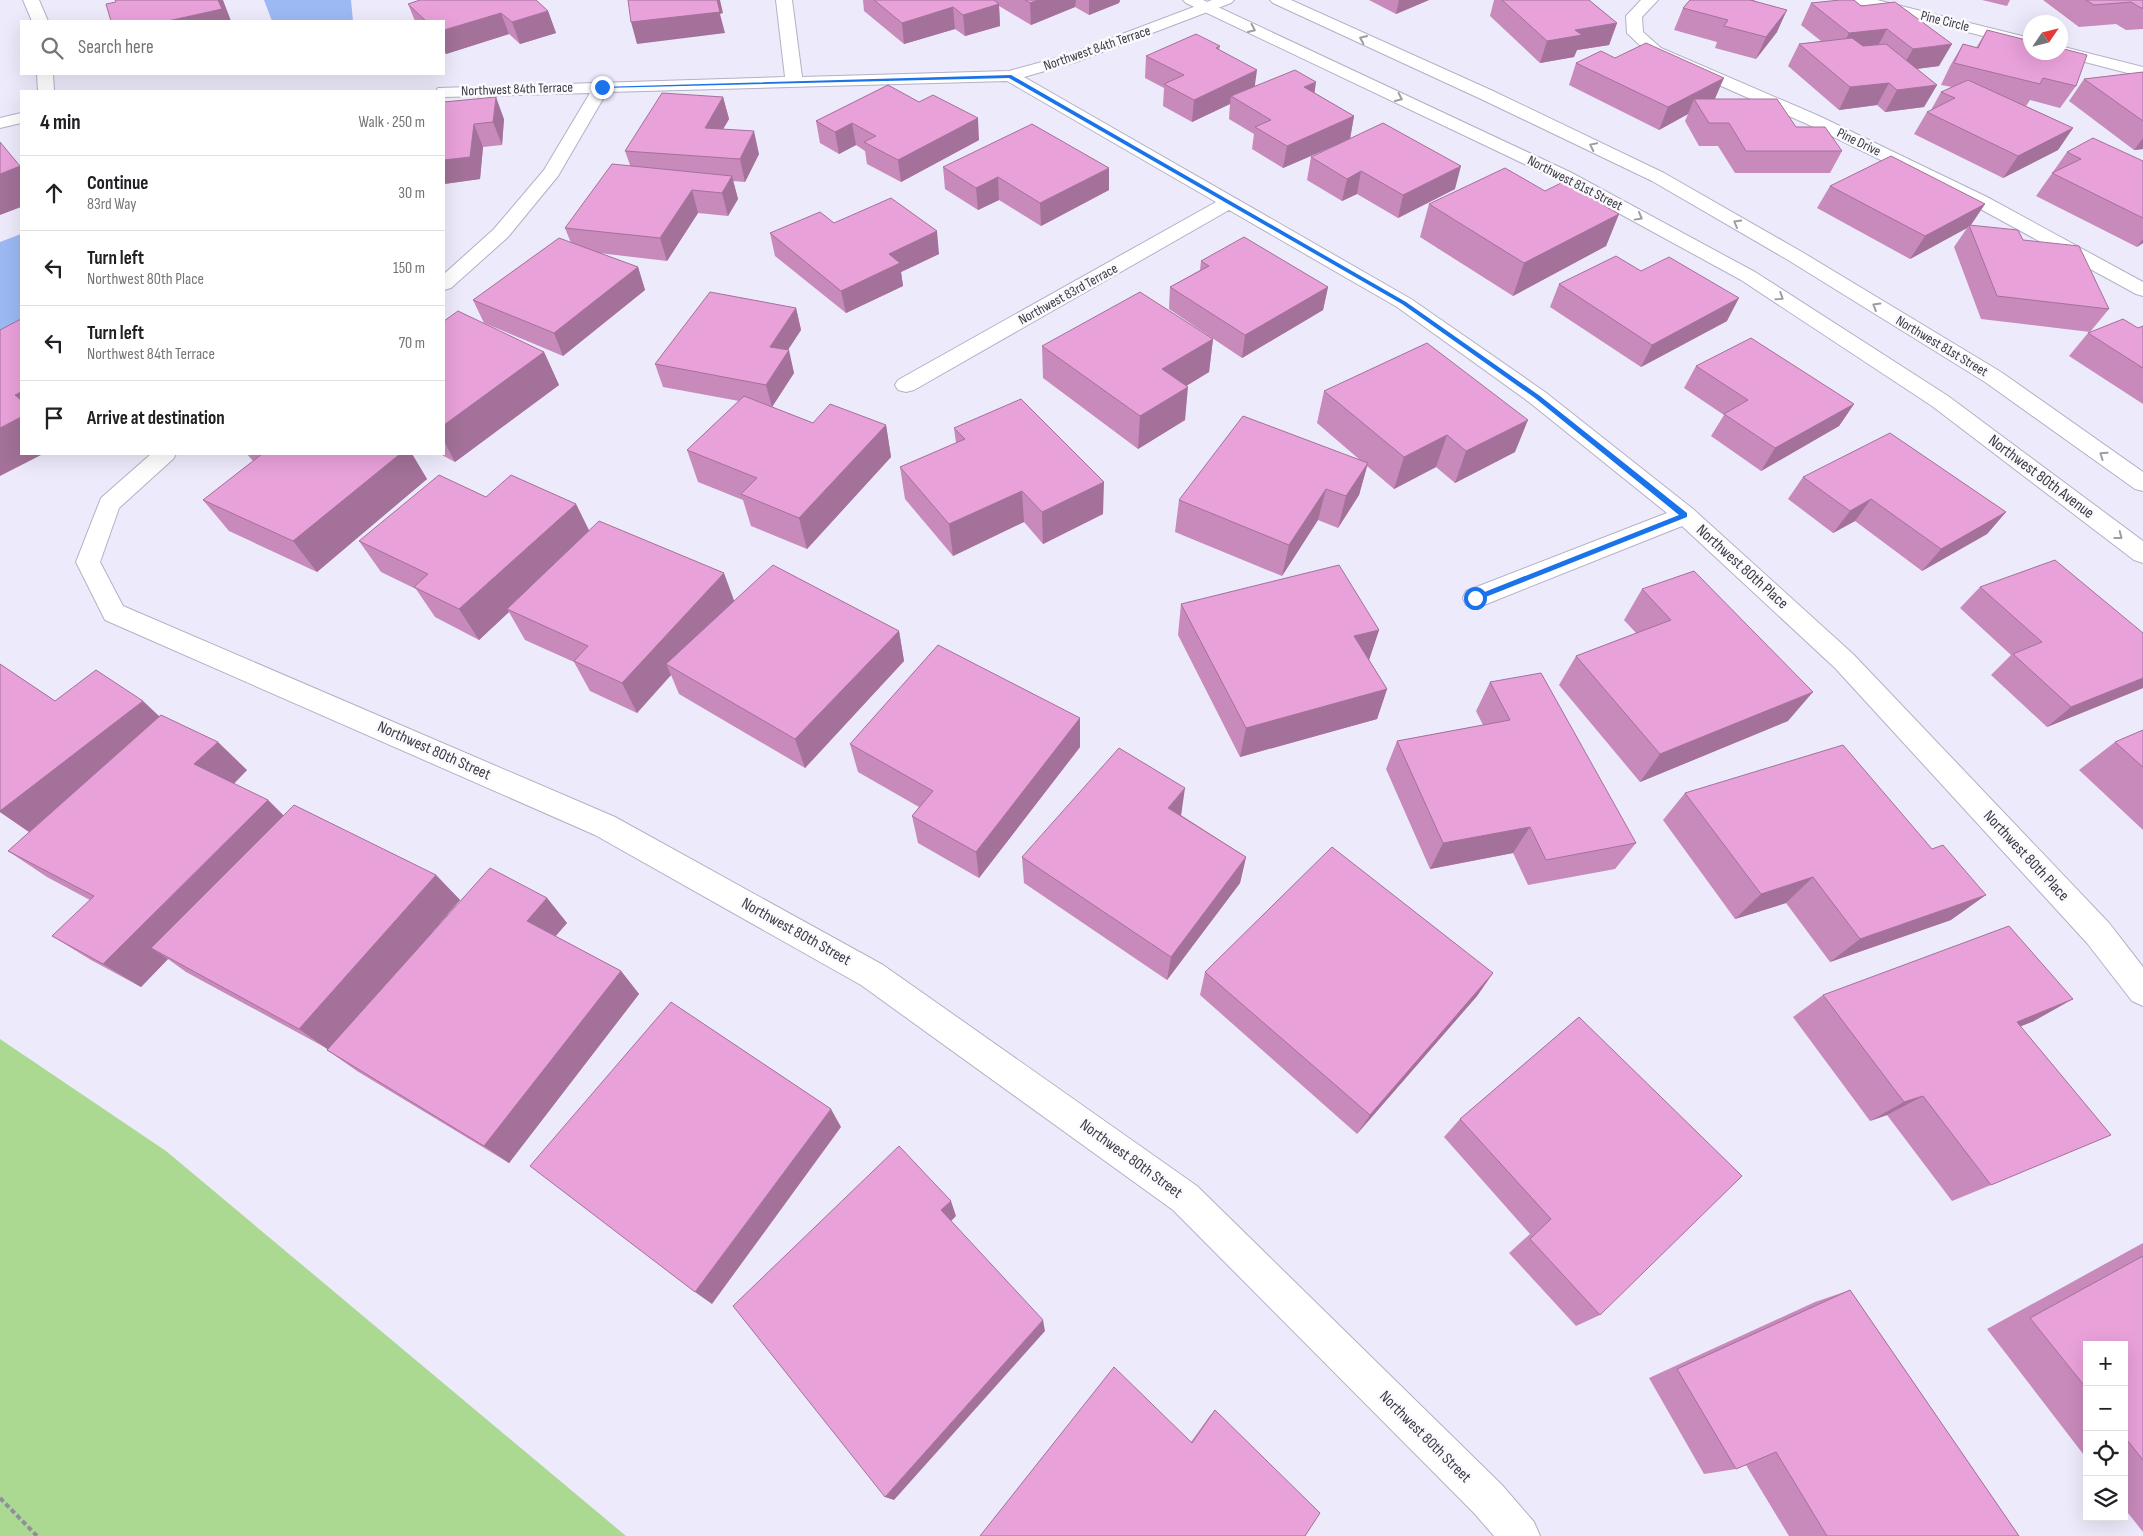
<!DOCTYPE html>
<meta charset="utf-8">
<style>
body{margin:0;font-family:"Sofia Sans Condensed",sans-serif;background:#f6f6f6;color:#202124}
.controls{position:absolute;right:15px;bottom:15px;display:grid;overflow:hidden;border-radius:0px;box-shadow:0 5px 20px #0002}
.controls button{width:45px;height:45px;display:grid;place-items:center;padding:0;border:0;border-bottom:1px solid #e0e0e0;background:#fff;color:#202124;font:25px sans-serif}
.compass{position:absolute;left:2023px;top:15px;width:45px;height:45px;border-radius:50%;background:#fff;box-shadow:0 5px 20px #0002;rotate:55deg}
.stop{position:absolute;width:15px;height:15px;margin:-11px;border:4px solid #1a73e8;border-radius:50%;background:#fff}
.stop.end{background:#1a73e8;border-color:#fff;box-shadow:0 1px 5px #0008}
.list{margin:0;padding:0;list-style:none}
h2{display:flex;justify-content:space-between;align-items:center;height:65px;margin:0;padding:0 20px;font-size:21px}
h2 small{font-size:16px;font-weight:400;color:#757577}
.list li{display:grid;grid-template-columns:32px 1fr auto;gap:15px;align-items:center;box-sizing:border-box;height:75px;padding:0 20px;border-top:1px solid #e0e0e0}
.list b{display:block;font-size:19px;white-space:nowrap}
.list p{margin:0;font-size:16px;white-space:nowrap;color:#757577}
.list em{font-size:16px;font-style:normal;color:#757577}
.icon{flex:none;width:28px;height:28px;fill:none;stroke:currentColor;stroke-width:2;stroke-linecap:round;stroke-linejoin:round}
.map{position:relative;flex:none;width:2143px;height:1536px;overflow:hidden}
.search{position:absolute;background:#fff;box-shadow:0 5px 20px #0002;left:20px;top:20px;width:425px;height:55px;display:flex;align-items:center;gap:12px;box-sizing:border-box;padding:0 18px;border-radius:0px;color:#757577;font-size:19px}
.panel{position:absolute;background:#fff;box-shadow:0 5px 20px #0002;left:20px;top:90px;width:425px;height:365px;border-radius:0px}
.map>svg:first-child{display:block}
.green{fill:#abd992}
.water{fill:#9cb9f4}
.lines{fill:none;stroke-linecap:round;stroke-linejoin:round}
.minor-casing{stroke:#b4b0c5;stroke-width:2}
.tertiary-casing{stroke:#b4b0c5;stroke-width:2}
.path{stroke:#928f9c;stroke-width:4;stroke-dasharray:5 3;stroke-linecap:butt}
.minor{fill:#fff;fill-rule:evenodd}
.tertiary{fill:#fff;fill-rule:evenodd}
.wall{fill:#c88abb}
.shaded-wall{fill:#a37199}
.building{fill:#e9a1da;stroke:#a37199}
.oneway{stroke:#9e9da2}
.route{fill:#1a73e8}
.labels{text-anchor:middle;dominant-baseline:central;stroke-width:5;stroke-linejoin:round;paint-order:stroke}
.far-street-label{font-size:14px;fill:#3d3b44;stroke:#faf9fd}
.street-label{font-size:16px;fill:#3d3b44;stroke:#faf9fd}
</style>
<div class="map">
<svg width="2143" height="1536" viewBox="0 0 2143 1536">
<rect width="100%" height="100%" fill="#edeafc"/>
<!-- green -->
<path class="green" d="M0 1039 166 1151 626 1536H0Z"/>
<!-- water -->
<path class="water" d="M264 0H351L353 21H272Z
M21 234V328L0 338V242Z"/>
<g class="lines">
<defs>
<path id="minor" d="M23 0H39L48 21H32Z
M776 0H792L802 77 1009 71 1064 56 1212 0H1234L1231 3 1076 62 1024 77 1411 299 1545 392 1693 509 1853 654 2109 923 2143 967V1006L2132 1001 2087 943 1835 668 1682 526 1484 605 1475 607 1466 605 1463 598 1466 591 1667 513 1529 402 1397 307 1229 210 914 390 906 392 898 390 895 385 898 380 1216 202 1007 81 607 92 558 176 508 237 451 288 444 290V274L494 229 544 170 590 93 444 97V91H436L438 88 785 77Z
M1641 0H1658L1642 17 1643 32 1661 48 1819 116 1987 197 2143 282V296L2136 294 1973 205 1807 124 1649 54 1627 33 1626 16Z
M1851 0H1877L2030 38V48L1854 3Z
M2060 46 2143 67V77L2054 54 2053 52H2060Z
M37 74H53L54 91H38Z
M21 113V123L0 128V118Z
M151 454H176L173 459 119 508 100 562 123 606 615 817 883 965 1197 1186 1502 1485 1534 1522 1540 1536H1494L1474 1513 1173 1210 861 985 595 835 105 620 76 562 101 498Z"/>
<path id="tertiary" d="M1183 0H1203L1570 172 1755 272 1948 396 2143 541V563L2134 560 1932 406 1741 280 1558 180 1186 3Z
M1270 0H1291L1493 91 1664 173 1802 252 2001 372 2143 472V491L2135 489 1985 382 1788 260 1652 181 1481 99 1273 3Z"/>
</defs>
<!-- minor casing -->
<use href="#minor" class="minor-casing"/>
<!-- tertiary casing -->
<use href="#tertiary" class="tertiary-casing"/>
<!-- path -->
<path class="path" d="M0 1498 37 1536"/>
<!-- minor -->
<use href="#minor" class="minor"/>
<!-- tertiary -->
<use href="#tertiary" class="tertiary"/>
</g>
<!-- wall -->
<path class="wall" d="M863 0H1120L1119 3 1089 15 1075 7 1031 25 999 6 1000 26 965 36 955 29 904 44 864 11Z
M1369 0H1429L1396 14Z
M1494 0H1589L1617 23 1609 45 1577 50 1574 57 1540 63 1490 16Z
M1690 0H1755L1754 1 1777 32 1756 59 1715 48 1717 42 1674 30 1683 8Z
M1854 0 1939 66 1917 69 1937 85 1924 107 1885 112 1877 105 1839 110 1788 66 1799 44 1821 41 1801 25 1811 3Z
M1982 0H2010L2007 6Z
M2043 0H2143V29L2126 30 2116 24 2079 27Z
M408 4 548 11 556 33 520 44 509 34 446 54 444 52V21H415Z
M1987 30 2076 86 2060 108 2030 100 2026 106 2073 128 2058 150 2003 178 1914 134 1927 112 1931 110 1941 92 1952 87 1941 85 1950 66 1963 44 1976 48Z
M1220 46 1219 50 1255 86 1315 93 1354 116 1350 139 1283 168 1252 149 1254 134 1229 119 1230 104 1192 122 1163 106 1164 88 1145 78 1146 56Z
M1615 58 1714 99 1796 127 1842 151 1830 173H1735L1718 146H1699L1685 121 1688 114 1659 130 1569 85 1576 63Z
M2143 72V149L2134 150 2069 101 2084 79Z
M888 85 979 140 901 182 867 164 865 151 856 145 839 154 820 143 816 121Z
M723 97 729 119 723 129 759 154 745 182 733 181 738 199 728 216 698 213 667 261 599 253 638 267 645 290 563 356 484 323 473 300 571 243 565 228 630 165 625 151Z
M444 102 504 119 502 145 483 147 480 179 444 184Z
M2067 152 2143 161V243L2137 247 2036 196Z
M1311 157 1455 189 1398 218 1357 194 1342 201 1307 180Z
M943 167 1109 190 1041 226 999 200 978 210 945 189Z
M1830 186 1985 204 1971 225 2023 240 2109 309 2090 332 1981 319 1954 247 1967 228 1910 259 1817 208Z
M1545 191 1619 214 1606 246 1513 296 1420 237 1429 204Z
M834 223 939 254 901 272 903 286 846 313 775 256 770 233Z
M1201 261 1328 287 1323 310 1242 358 1169 309 1170 287 1200 270Z
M1641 271 1727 321 1641 367 1550 307 1559 284Z
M796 308 801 330 788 350 794 373 772 407 813 423 886 425 891 457 807 549 751 526 743 500 698 482 687 450 739 401 663 387 655 364Z
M444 321 544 352 559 385 455 462 440 454H444Z
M2143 326V404L2069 356 2088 333 2138 328Z
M1213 339 1209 372 1186 386 1185 420 1138 449 1043 378 1042 346Z
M1696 366 1854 404 1839 426 1761 471 1711 436 1724 415 1684 388Z
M1324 391 1515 452 1455 483 1436 467 1394 489 1367 466 1359 495 1338 528 1318 520 1282 576 1175 532 1179 500 1360 460 1317 423Z
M954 428 1103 514 1043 544 1024 522 953 556 905 499 900 467 956 443Z
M247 454H412L427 479 317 572 229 531 203 500 253 461Z
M1803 477 2006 512 1987 534 1922 571 1855 521 1833 533 1788 499Z
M576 504 589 530 734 601 899 631 904 661 805 768 679 694 671 675 637 713 590 691 574 662 525 640 509 612 479 640 435 617 416 589 381 572 359 541Z
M1980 587 2143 688 2047 727 1991 675 2011 655 1960 608Z
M1642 589 1788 721 1640 782 1559 685 1576 656 1636 633 1624 620Z
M1181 604 1379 630 1369 660 1387 689 1377 719 1240 757 1178 635Z
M0 664 55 701 160 716 247 770 234 784 268 800 283 815 436 875 460 900 432 932 547 898 567 923 555 936 621 971 639 994 509 1163 357 1071 327 1050 328 1049 186 972 168 959 141 987 91 960 52 936 90 900 47 877 8 851 29 832 0 812Z
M1490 682 1636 843 1615 869 1528 885 1513 853 1430 869 1386 769 1397 741 1483 725 1476 711Z
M1080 718V747L979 878 918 843 912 816 919 807 858 772 850 744Z
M2143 730V830L2079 770 2115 742Z
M1685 793 1951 920 1830 962 1786 903 1735 919 1663 820Z
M1181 815 1246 857 1240 883 1167 980 1024 883 1022 857Z
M1205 972 1493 973 1477 996 1357 1134 1200 995Z
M1823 995 2034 1021 2021 1026 1991 1185 1952 1201 1887 1115 1870 1121 1793 1017Z
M1579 1017 1600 1315 1576 1326 1509 1253 1530 1234 1444 1137 1460 1119Z
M2143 1243V1532L2124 1508V1345H2087V1459L1987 1329Z
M1850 1290 2019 1536H1789L1746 1465 1736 1469 1704 1474 1649 1378 1815 1302Z
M1215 1410 1305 1536 1191 1442 1209 1417Z"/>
<!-- shaded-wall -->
<path class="shaded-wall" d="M218 0H223L231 21H168Z
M717 0H720L723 13 720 14 725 33 637 44 631 22Z
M1038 0H1076L1075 7 1031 25 1030 3Z
M1089 0H1120L1119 3 1089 15Z
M1399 0H1429L1396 14Z
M999 4 1000 26 965 36 963 15Z
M953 7 955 29 904 44 902 23Z
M1787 10 1777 32 1756 59 1766 37Z
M548 11 556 33 520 44 512 22Z
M501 13 509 34 446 54 444 49V30Z
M1617 23 1609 45 1577 50 1574 57 1540 63 1547 41 1575 30Z
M1887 29 1875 51 1838 55 1849 33Z
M1952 44 1939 66 1900 71 1913 49Z
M1257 70 1254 92 1231 96 1230 104 1192 122 1194 100Z
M1724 78 1714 101 1694 99 1688 114 1659 130 1668 107Z
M1316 82 1313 104 1304 87Z
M1889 83 1877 105 1839 110 1850 87Z
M1937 85 1924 107 1885 112 1897 90Z
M496 97 504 119 502 145 493 122Z
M723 97 729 119 711 150 705 128Z
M1354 116 1350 139 1283 168 1287 146Z
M978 118 979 140 901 182 898 160Z
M852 123 856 145 839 154 835 132Z
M474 124 483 147 480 179 444 184V160Z
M2073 128 2058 150 2003 178 2018 156Z
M754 131 759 154 745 182 740 159Z
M2143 138V149L2134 150Z
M20 166 21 168V207L0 215V174Z
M1461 166 1455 189 1398 218 1403 195Z
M1109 168V190L1041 226 1040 203Z
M1361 171 1357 194 1342 201 1347 179Z
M732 176 738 199 728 216 722 193Z
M998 177 999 200 978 210 976 188Z
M692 190 698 213 667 261 660 238Z
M1985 204 1970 226 1969 225 1967 228 1910 259 1925 236Z
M1619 214 1606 246 1513 296 1524 263Z
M937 231 939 254 901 272 903 286 846 313 841 291 889 254Z
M2143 239V243L2137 247Z
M638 267 645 290 563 356 554 333Z
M1328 287 1323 310 1242 358 1245 335Z
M1739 298 1727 321 1641 367 1652 345Z
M796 308 801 330 775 369 770 347Z
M1213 339 1209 372 1160 402 1162 369Z
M789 350 794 373 772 407 766 385Z
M544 352 559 385 455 462 444 441V425Z
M1188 387 1185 420 1138 449 1140 416Z
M21 392V402L15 395Z
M1854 404 1839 426 1761 471 1775 448Z
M21 417V454H43L0 476V428Z
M1528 420 1515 452 1455 483 1466 451Z
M886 425 891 457 807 549 799 518Z
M1447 435 1436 467 1394 489 1404 457Z
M400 454H412L427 479 317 572 293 541Z
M1368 463 1359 495 1338 528 1346 496Z
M1104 482 1103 514 1043 544 1042 512Z
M1326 489 1318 520 1282 576 1289 545Z
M1022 491 1024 522 953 556 949 524Z
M1871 499 1855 521 1833 533 1850 511Z
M576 504 591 535 507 609 509 612 479 640 459 609Z
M2006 512 1987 534 1922 571 1941 549Z
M724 573 735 603 666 664 671 675 637 713 622 683Z
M1379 630 1369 660 1345 667 1354 636Z
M899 631 904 661 805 768 795 739Z
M2143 678V688L2047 727 2071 707Z
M1387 689 1377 719 1240 757 1246 728Z
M1813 692 1788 721 1640 782 1660 754Z
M143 701 174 730 38 838 0 812V811Z
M1080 718V747L979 878 976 852Z
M218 742 247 770 225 792 194 764Z
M1185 788 1181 816 1168 808Z
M268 800 296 828 151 948 168 959 141 987 103 964Z
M1530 827 1513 853 1430 869 1443 843Z
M1246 857 1240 883 1167 980 1171 957Z
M436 875 460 900 330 1051 299 1029Z
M1813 877 1786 903 1735 919 1761 894Z
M1986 895 1951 920 1830 962 1860 939Z
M547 898 567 923 548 945 527 921Z
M621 971 639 994 509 1163 484 1146Z
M1493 973 1477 996 1357 1134 1370 1115Z
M2073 999 2034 1021 1979 1043 2017 1022Z
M1923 1096 1887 1115 1870 1121 1904 1102Z
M831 1109 841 1127 712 1304 695 1292Z
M951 1201 956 1216 946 1226 941 1210Z
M1043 1320 1045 1331 894 1500 885 1497Z"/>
<!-- building -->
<path class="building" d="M115 0H218L222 9 168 21H111L106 4 116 2Z
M420 0H536L548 11 512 22 501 13 444 30V21H426L408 4Z
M628 0H717L720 12 631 22Z
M874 0H994L999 4 963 15 953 7 902 23Z
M1025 0H1038L1030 3Z
M1502 0H1589L1617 23 1575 30 1582 35 1547 41Z
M1690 0H1750L1787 10 1766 37 1724 26 1728 20 1683 8Z
M1840 0H1854L1861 6 1895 2 1952 44 1913 49 1887 29 1849 33 1811 3Z
M2086 0H2143V8H2141L2131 2 2094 5Z
M1987 30 2030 41V52H2060V48L2087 55 2076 86 2043 78 2040 84 1954 63 1963 44 1978 48Z
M1196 34 1220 46 1216 48 1257 70 1194 100 1164 84 1184 75 1146 56Z
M1852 38 1863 46 1886 44 1937 85 1897 90 1889 83 1850 87 1799 44Z
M1646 43 1724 78 1668 107 1576 63 1601 51 1615 58Z
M1295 70 1316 82 1304 87 1354 116 1287 146 1255 127 1271 120 1231 96Z
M2143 72V121L2084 79Z
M1968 80 2073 128 2018 156 1927 112 1955 98 1941 92Z
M888 85 919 102 933 95 978 118 898 160 864 142 876 136 852 123 835 132 816 121Z
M662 93 723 97 705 128 754 131 740 159 625 151Z
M496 97 493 122 474 124 470 157 444 160V102Z
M1694 99H1777L1796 127H1825L1842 151H1746L1729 123H1709Z
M1383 123 1461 166 1403 195 1361 171 1347 179 1311 157Z
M1032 124 1109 168 1040 203 998 177 976 188 943 167Z
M2093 138 2143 161V218L2052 173 2081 159 2067 152Z
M0 142 20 166 0 174Z
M1891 156 1985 204 1925 236 1830 186Z
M612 164 732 176 722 193 692 190 660 238 565 228Z
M1505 168 1545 191 1563 182 1619 214 1524 263 1429 204Z
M891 198 937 231 889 254 900 263 841 291 770 233 820 212 834 223Z
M1969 225 2018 230 2023 240 2079 246 2109 309 1997 296Z
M1244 237 1328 287 1245 335 1170 287 1209 266 1201 261Z
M559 238 638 267 554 333 473 300Z
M1616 256 1641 271 1669 257 1739 298 1652 345 1559 284Z
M710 292 796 308 770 347 789 350 766 385 655 364Z
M1140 292 1213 339 1162 369 1188 387 1140 416 1042 346Z
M458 311 544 352 444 425V321Z
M21 319V392L15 395 21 400V417L0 428V330Z
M2123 319 2138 328 2143 326V368L2088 333Z
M1751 338 1854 404 1775 448 1724 414 1748 400 1696 366Z
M1427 343 1528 420 1466 451 1447 435 1404 457 1324 391Z
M744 396 813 423 830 404 886 425 799 518 741 494 757 478 687 450Z
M1021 399 1104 482 1042 512 1022 491 949 524 900 467 965 439 954 428Z
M1243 416 1368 463 1346 496 1326 489 1289 545 1179 500Z
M1890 433 2006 512 1941 549 1871 499 1850 511 1803 477Z
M262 454H400L293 541 203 500Z
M439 475 486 497 511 475 576 504 459 609 414 587 428 574 359 541Z
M599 521 724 573 622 683 574 661 588 646 507 609Z
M2055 560 2143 633V678L2071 707 2013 654 2042 642 1980 587Z
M773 565 899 631 795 739 666 664Z
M1339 565 1379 630 1354 636 1387 689 1246 728 1181 604Z
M1694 571 1813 692 1660 754 1576 656 1671 620 1642 589Z
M938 645 1080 718 976 852 912 816 933 791 850 744Z
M0 664 55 701 96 670 143 701 0 811Z
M1541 673 1636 843 1546 860 1530 827 1443 843 1397 741 1510 720 1490 682Z
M161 715 218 742 194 764 268 800 103 964 52 936 94 896 8 851Z
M2143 730V767L2115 742Z
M1843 745 1932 849 1943 845 1986 895 1860 939 1813 877 1761 894 1685 793Z
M1119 748 1185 788 1168 808 1246 857 1171 957 1022 857Z
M294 805 436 875 299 1029 151 948Z
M1332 847 1493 973 1370 1115 1205 972Z
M490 868 547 898 527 921 621 971 484 1146 327 1050Z
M2009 926 2073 999 2017 1022 2111 1135 1991 1185 1923 1096 1904 1102 1823 995Z
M671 1002 831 1109 695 1292 530 1166Z
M1579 1017 1742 1176 1600 1315 1530 1239 1551 1219 1460 1119Z
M899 1146 951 1201 941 1210 1043 1320 885 1497 733 1306Z
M2143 1256V1460L2124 1436V1345H2087V1389L2030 1318Z
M1850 1290 2019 1536H1827L1776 1452 1736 1469 1677 1369Z
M1114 1367 1192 1443 1215 1410 1320 1513 1305 1536H980Z"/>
<!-- one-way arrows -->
<defs><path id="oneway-chevron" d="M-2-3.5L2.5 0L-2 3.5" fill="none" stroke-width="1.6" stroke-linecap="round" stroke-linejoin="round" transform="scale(1.25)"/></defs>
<g class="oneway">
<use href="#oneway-chevron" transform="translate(1252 29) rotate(25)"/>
<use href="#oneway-chevron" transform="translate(1363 39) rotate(-156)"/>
<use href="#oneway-chevron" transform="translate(1399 98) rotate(25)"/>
<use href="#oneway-chevron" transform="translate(1593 146) rotate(-154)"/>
<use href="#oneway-chevron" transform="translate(1639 217) rotate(29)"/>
<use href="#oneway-chevron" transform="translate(1737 223) rotate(-150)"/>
<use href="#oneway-chevron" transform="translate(1780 297) rotate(33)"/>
<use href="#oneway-chevron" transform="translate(1876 306) rotate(-149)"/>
<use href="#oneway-chevron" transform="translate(2103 455) rotate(-145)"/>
<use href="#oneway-chevron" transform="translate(2119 536) rotate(37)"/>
</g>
<!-- route -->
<path class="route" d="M1011 75 1406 302 1540 396 1687 513V517L1478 600H1472V597L1679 515 1535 398 1402 304 1009 78 602 88 599 87Z"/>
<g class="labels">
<!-- far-street labels -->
<g class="far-street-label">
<text transform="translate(1945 21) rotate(14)">Pine Circle</text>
<text transform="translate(1097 48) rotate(-19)">Northwest 84th Terrace</text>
<text transform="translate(517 89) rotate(-2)">Northwest 84th Terrace</text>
<text transform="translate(1859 142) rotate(26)">Pine Drive</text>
<text transform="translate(1575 183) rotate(27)">Northwest 81st Street</text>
<text transform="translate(1068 294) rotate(-29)">Northwest 83rd Terrace</text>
<text transform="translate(1942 346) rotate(31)">Northwest 81st Street</text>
</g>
<!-- street labels -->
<g class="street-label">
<text transform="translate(2041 477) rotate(37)">Northwest 80th Avenue</text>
<text transform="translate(1742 567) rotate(42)">Northwest 80th Place</text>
<text transform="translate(434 751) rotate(24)">Northwest 80th Street</text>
<text transform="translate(2026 856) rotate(47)">Northwest 80th Place</text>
<text transform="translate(796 932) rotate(29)">Northwest 80th Street</text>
<text transform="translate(1131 1159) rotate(36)">Northwest 80th Street</text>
<text transform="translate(1425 1437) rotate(45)">Northwest 80th Street</text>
</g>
</g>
</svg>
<div class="controls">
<button>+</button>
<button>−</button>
<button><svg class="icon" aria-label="locate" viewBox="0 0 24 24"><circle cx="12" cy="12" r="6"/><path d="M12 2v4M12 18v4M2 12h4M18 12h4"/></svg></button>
<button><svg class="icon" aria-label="layers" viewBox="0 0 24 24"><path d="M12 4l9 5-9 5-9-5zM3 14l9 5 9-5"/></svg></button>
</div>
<svg class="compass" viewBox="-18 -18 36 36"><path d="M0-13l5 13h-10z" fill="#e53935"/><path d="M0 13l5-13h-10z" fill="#757577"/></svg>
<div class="stop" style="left:1475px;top:598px"></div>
<div class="stop end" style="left:602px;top:87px"></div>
<div class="search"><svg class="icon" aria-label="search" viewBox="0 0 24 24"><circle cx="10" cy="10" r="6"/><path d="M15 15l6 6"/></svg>Search here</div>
<section class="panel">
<h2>4 min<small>Walk · 250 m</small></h2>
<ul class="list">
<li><svg class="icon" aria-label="ahead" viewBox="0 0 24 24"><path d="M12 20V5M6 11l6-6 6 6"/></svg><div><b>Continue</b><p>83rd Way</p></div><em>30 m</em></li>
<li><svg class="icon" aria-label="left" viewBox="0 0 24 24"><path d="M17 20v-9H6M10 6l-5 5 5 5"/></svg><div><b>Turn left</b><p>Northwest 80th Place</p></div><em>150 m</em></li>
<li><svg class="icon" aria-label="left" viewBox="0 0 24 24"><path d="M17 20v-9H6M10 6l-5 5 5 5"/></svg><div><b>Turn left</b><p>Northwest 84th Terrace</p></div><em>70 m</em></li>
<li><svg class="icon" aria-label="arrive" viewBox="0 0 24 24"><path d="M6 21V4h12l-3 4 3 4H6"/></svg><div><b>Arrive at destination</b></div></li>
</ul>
</section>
</div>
